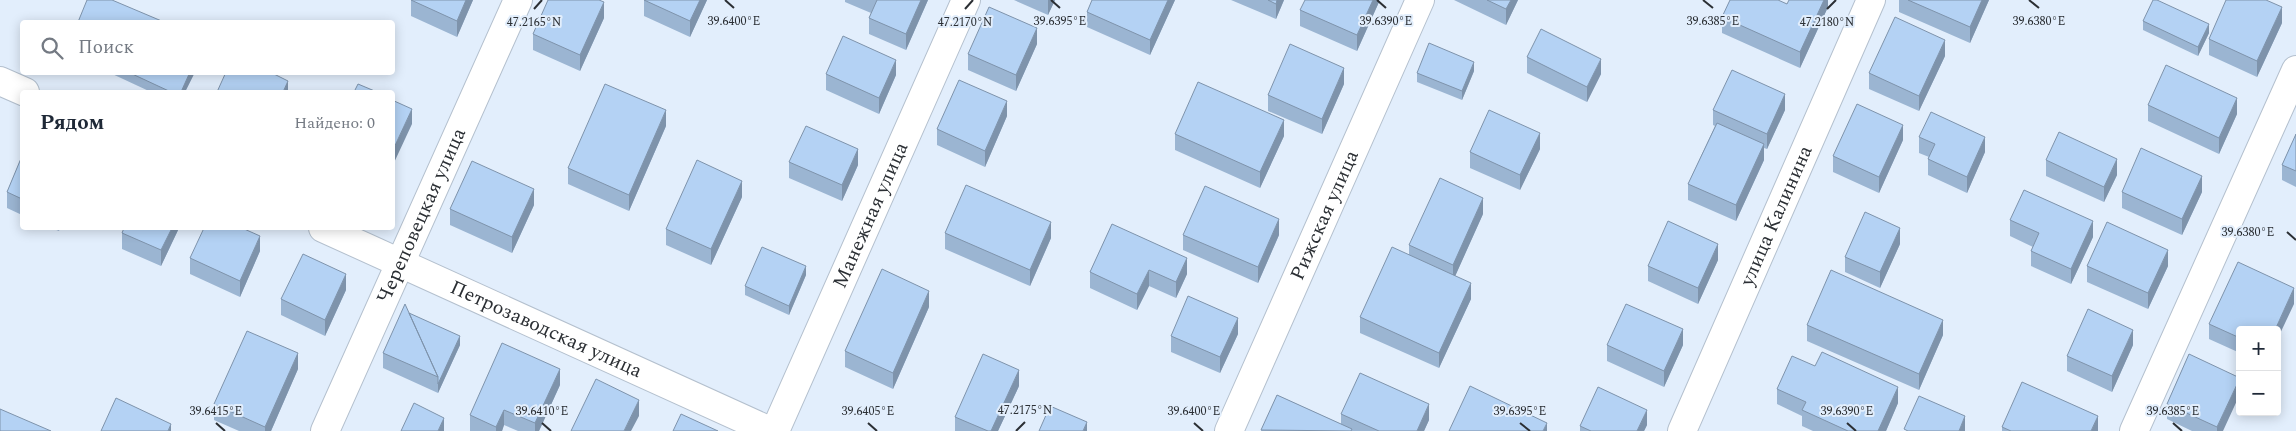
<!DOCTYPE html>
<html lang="ru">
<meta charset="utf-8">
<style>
body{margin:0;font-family:Spectral,serif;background:#f6f6f7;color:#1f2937}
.controls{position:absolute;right:15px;bottom:15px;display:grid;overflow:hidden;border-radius:5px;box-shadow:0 2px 12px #0003}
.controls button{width:45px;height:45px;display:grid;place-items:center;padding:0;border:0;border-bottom:1px solid #e0e1e3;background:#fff;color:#1f2937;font:25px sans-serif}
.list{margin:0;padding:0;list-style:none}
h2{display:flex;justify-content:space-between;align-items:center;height:65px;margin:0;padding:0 20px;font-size:21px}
h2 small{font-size:16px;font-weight:400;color:#747a83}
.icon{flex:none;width:28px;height:28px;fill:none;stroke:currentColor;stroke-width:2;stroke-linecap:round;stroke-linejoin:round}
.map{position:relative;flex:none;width:2296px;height:431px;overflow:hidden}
.search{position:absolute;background:#fff;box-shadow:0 2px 12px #0003;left:20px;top:20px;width:375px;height:55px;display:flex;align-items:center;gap:12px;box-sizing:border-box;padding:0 18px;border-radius:5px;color:#747a83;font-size:19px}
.panel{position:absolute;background:#fff;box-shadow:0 2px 12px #0003;left:20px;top:90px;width:375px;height:140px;border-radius:5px}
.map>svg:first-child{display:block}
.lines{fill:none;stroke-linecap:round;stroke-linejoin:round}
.minor-casing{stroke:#b4c0ce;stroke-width:30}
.minor{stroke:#fff;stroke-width:28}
.wall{fill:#9bb5d2}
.shaded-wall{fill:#7e93ab}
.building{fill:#b4d2f4;stroke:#7e93ab}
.ticks{fill:none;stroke:#2b2f34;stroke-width:2}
.labels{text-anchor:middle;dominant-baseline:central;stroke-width:4;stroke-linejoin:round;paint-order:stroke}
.street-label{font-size:20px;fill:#2b2f34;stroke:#e2eefc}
.ticks-label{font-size:12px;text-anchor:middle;fill:#2b2f34;stroke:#e2eefc;stroke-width:4;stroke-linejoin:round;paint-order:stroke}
</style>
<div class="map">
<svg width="2296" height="431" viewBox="0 0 2296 431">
<rect width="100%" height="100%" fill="#e2eefc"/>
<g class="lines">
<defs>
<g id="minor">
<path d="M0 81 25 92"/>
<path id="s1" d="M323 228 770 431"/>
<path id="s2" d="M325 431 518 0"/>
<path id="s3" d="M775 431 966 0"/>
<path id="s4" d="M1229 431 1420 0"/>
<path id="s5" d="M1682 431 1871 0"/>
<path d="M2134 431 2296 70"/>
</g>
</defs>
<!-- minor casing -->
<use href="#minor" class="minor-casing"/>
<!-- minor -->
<use href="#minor" class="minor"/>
</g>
<!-- wall -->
<path class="wall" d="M411 0H473L457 37 411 16Z
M644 0H707L690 37 644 16Z
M845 0H928L906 50 869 34V18L871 13 845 2Z
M1014 0H1055L1048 15Z
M1175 0 1150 55 1087 27V12Z
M1231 0H1284L1276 19Z
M1379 0V2L1357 51 1300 26V10Z
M1454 0H1518L1506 25Z
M1828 0V7L1800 68 1722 33V17L1787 4Z
M1899 0H1989L1970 43 1899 12Z
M604 18 580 71 533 50V34Z
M2143 21 2209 33 2198 56 2143 30Z
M2282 23 2257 77 2209 55V39Z
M1037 44 1016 91 968 70V54Z
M1945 56 1919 111 1869 89V73Z
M1527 57 1601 74 1587 102 1527 73Z
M1474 71 1462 100 1417 82V73Z
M108 72H195L185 92H151Z
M826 74 896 75 879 114 826 90Z
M1344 84 1322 134 1268 111V95Z
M2148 105 2237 114 2219 154 2148 121Z
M1713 110H1785L1767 149 1764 148V160L1736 221 1688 200V184L1715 126 1713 125Z
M1007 116 985 167 937 145V129Z
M666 126 629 211 568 184V168Z
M1175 134 1284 136 1260 188 1175 150Z
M2296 134V187L2282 180V165Z
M1919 137 1985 152 1967 193 1928 175V159L1929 157 1919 153Z
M1903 140 1879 193 1833 172V156Z
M1540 149 1520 190 1470 168V152Z
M22 156V215L7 208V192Z
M2046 160 2117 175 2104 202 2046 176Z
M789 162 858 165 842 201 789 178Z
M2122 192H2202L2182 235 2122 208Z
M742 197 711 265 666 245V229Z
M534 205 512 253 450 225V209Z
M1483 214 1455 276 1471 299 1439 368 1360 333V317L1409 255V245Z
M2010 220 2093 237 2071 284 2031 266V251L2033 247 2010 236Z
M1112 224 1187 274 1176 298 1149 286 1137 310 1090 288V272Z
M51 228H60L59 231Z
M124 228H179L161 266 122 249V233Z
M945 233 1051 238 1030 286 945 249Z
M1183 235H1279L1258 283 1183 250Z
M1900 244 1880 288 1845 272V257Z
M260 251 240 297 190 274V258Z
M1718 260 1698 304 1648 281V266Z
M2087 266H2168L2148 309 2087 282Z
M806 275 789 315 745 295V286Z
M346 290 325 336 281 315V299Z
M2294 304 2240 330V353L2209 339V324Z
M929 307 893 389 845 367V351Z
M409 313 460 345 438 393 383 368V353Z
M1807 325 1943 335 1919 390 1807 341Z
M1238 334 1220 373 1171 352V336Z
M1607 345H1683L1664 387 1607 361Z
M2133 345 2112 392 2067 371V356Z
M2189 354 2223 431H2192L2167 419V404Z
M298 369 271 431H239L214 420V404Z
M560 385 539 431H518L504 425 502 431H470V415Z
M1019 386 998 431H955V417Z
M1777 389 1898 403 1886 431H1813L1802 426V416L1777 404Z
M1277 395 1341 424V414L1429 420 1424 431H1261Z
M1647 425 1644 431H1580V426Z
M2002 427 2098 431H2002Z"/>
<!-- shaded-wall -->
<path class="shaded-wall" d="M466 0H473L457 37V21Z
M700 0H707L690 37V21Z
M921 0H928L906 50V34Z
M1048 0H1055L1048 15Z
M1168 0H1175L1150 55V40Z
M1277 0H1284L1276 19V4Z
M1373 0H1379V2L1357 51V35Z
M1511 0H1518L1506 25V9Z
M1824 0H1828V7L1800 68V52Z
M1982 0H1989L1970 43V27Z
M604 2V18L580 71V55Z
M2282 7V23L2257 77V61Z
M2209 24V33L2198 56V47Z
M1037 28V44L1016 91V75Z
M1945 40V56L1919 111V96Z
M1601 59V74L1587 102V87Z
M896 60V75L879 114V98Z
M1474 62V71L1462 100V91Z
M1344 68V84L1322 134V119Z
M190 72H195L185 92H181Z
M288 81V92H283Z
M1785 94V110L1767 149V134Z
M2237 98V114L2219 154V138Z
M1007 101V116L985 167V151Z
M412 109V124L392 167V152Z
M666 110V126L629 211V195Z
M1284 120V136L1260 188V172Z
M1903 125V140L1879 193V177Z
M1540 133V149L1520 190V175Z
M1985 137V152L1967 193V177Z
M1764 144V160L1736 221V205Z
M858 149V165L842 201V185Z
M2117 159V175L2104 202V187Z
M2202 176V192L2182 235V219Z
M742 181V197L711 265V249Z
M534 189V205L512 253V237Z
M1483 198V214L1453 281V265Z
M1279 219V235L1258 283V267Z
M2093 221V237L2071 284V269Z
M1051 222V238L1030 286V270Z
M172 228H179L161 266V250Z
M1900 228V244L1880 288V272Z
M260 236V251L240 297V281Z
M1718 244V260L1698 304V288Z
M2168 250V266L2148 309V293Z
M1187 258V274L1176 298V282Z
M806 266V275L789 315V306Z
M1149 270V286L1137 310V294Z
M346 274V290L325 336V320Z
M1471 283V299L1439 368V353Z
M2294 288V304L2277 340V330H2275Z
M929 291V307L893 389V373Z
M1238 318V334L1220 373V357Z
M1943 320V335L1919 390V374Z
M1683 329V345L1664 387V371Z
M2133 330V345L2112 392V376Z
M460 336V345L438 393V384Z
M298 353V369L271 431H265V427Z
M560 369V385L539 431H535V423Z
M1019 370V386L998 431H991Z
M2240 378V394L2223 431H2217V427Z
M1898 387V403L1886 431H1878Z
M639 400V416L631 431H624Z
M1429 404V420L1424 431H1417Z
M504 410V425L502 431H496V427Z
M1647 410V425L1644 431H1637Z
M1965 416V431H1959Z
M2098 416V431H2091Z
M444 418V431H438Z
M1087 422V431H1083Z
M1547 423V431H1543Z
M171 424V431H168Z"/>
<!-- building -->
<path class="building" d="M87 0H112L164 22H78Z
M411 0H466L457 21Z
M548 0H599L604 2 580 55 533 34Z
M644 0H700L690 21Z
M877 0H921L906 34 869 18Z
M1092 0H1168L1150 40 1087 12Z
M1268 0H1277L1276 4Z
M1305 0H1373L1357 35 1300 10Z
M1487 0H1511L1506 9Z
M1730 0H1778L1787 4 1789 0H1824L1800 52 1722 17Z
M1908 0H1982L1970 27Z
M2153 0H2157L2209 24 2198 47 2143 21Z
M2226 0H2266L2282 7 2257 61 2209 39Z
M989 7 1037 28 1016 75 968 54Z
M1895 17 1945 40 1919 96 1869 73Z
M1541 29 1601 59 1587 87 1527 57Z
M843 36 896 60 879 98 826 74Z
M1429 43 1474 62 1462 91 1417 73Z
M1290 44 1344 68 1322 119 1268 95Z
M2166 65 2237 98 2219 138 2148 105Z
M1732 70 1785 94 1767 134 1713 110Z
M128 72H190L181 92H171Z
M226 72H270L288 81 283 92H217Z
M959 80 1007 101 985 151 937 129Z
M1198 82 1284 120 1260 172 1175 134Z
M358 84 377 92H354Z
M605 84 666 110 629 195 568 168Z
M392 100 412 109 392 152Z
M1857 104 1903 125 1879 177 1833 156Z
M1489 110 1540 133 1520 175 1470 152Z
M1931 112 1985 137 1967 177 1928 159 1935 144 1919 137Z
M1717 123 1764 144 1736 205 1688 184Z
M806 126 858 149 842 185 789 162Z
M2059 132 2117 159 2104 187 2046 160Z
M2296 134V171L2282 165Z
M2141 148 2202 176 2182 219 2122 192Z
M22 156V199L7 192Z
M697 160 742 181 711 249 666 229Z
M472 161 534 189 512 237 450 209Z
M1440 178 1483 198 1453 265 1409 245Z
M966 185 1051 222 1030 270 945 233Z
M1205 186 1279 219 1258 267 1183 235Z
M2024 190 2093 221 2071 269 2031 251 2039 233 2010 220Z
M1865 212 1900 228 1880 272 1845 257Z
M1668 221 1718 244 1698 288 1648 266Z
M2107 222 2168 250 2148 293 2087 266Z
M1112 224 1187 258 1176 282 1149 270 1137 294 1090 272Z
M124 228H172L161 250 122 233Z
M204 228H242L260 236 240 281 190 258Z
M762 247 806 266 789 306 745 286Z
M1392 247 1471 283 1439 353 1360 317Z
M303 254 346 274 325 320 281 299Z
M2238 262 2294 288 2275 330H2240V338L2209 324Z
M882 269 929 291 893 373 845 351Z
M1831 270 1943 320 1919 374 1807 325Z
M1188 296 1238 318 1220 357 1171 336Z
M405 304 438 377 383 353Z
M1626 304 1683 329 1664 371 1607 345Z
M2088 309 2133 330 2112 376 2067 356Z
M409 313 460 336 438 384V377Z
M247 331 298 353 265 427 214 404Z
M502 343 560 369 535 423 504 410 496 427 470 415Z
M1822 352 1898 387 1878 431H1848L1802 410 1806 402 1777 389 1792 356 1815 366Z
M983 354 1019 370 991 431H988L955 417Z
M2189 354 2240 378 2217 427 2167 404Z
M1360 373 1429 404 1417 431H1379L1341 414Z
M596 379 639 400 624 431H571Z
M2022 382 2098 416 2091 431H2011L2002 427Z
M1470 386 1547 423 1543 431H1449Z
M1598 387 1647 410 1637 431H1591L1580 426Z
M1277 395 1352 429 1351 431 1261 430Z
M1919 396 1965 416 1959 431H1908L1904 429Z
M116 398 171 424 168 431H101Z
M414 403 444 418 438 431H401Z
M1050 406 1087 422 1083 431H1039Z
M0 409 51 431H0Z
M681 414 718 431H673Z"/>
<!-- ticks -->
<path class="ticks" d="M725 0 734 8M1051 0 1060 8M1377 0 1386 8M1703 0 1713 8M2029 0 2039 8M534 9 542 0M965 9 973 0M1827 9 1836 0M2287 232 2296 240M216 423 225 431M542 423 551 431M868 423 877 431M1194 423 1203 431M1520 423 1530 431M1847 423 1856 431M2173 423 2182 431M1016 431 1025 422"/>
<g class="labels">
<!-- street labels -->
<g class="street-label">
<text stroke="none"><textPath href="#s2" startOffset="236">Череповецкая улица</textPath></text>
<text stroke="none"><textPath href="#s3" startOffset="236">Манежная улица</textPath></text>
<text stroke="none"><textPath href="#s4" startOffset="236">Рижская улица</textPath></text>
<text stroke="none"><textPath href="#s5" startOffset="235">улица Калинина</textPath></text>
<text stroke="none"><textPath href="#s1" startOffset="245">Петрозаводская улица</textPath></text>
</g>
</g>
<g class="ticks-label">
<text x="734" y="25">39.6400°E</text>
<text x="1060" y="25">39.6395°E</text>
<text x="1386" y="25">39.6390°E</text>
<text x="1713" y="25">39.6385°E</text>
<text x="2039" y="25">39.6380°E</text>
<text x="534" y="26">47.2165°N</text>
<text x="965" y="26">47.2170°N</text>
<text x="1827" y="26">47.2180°N</text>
<text x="2248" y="236">39.6380°E</text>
<text x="1025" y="414">47.2175°N</text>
<text x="216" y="415">39.6415°E</text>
<text x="542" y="415">39.6410°E</text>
<text x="868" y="415">39.6405°E</text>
<text x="1194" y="415">39.6400°E</text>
<text x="1520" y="415">39.6395°E</text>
<text x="1847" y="415">39.6390°E</text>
<text x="2173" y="415">39.6385°E</text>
</g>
</svg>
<div class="controls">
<button>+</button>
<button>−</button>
</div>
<div class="search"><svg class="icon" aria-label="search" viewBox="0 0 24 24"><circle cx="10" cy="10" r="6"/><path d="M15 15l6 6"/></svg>Поиск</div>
<section class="panel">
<h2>Рядом<small>Найдено: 0</small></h2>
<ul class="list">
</ul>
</section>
</div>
